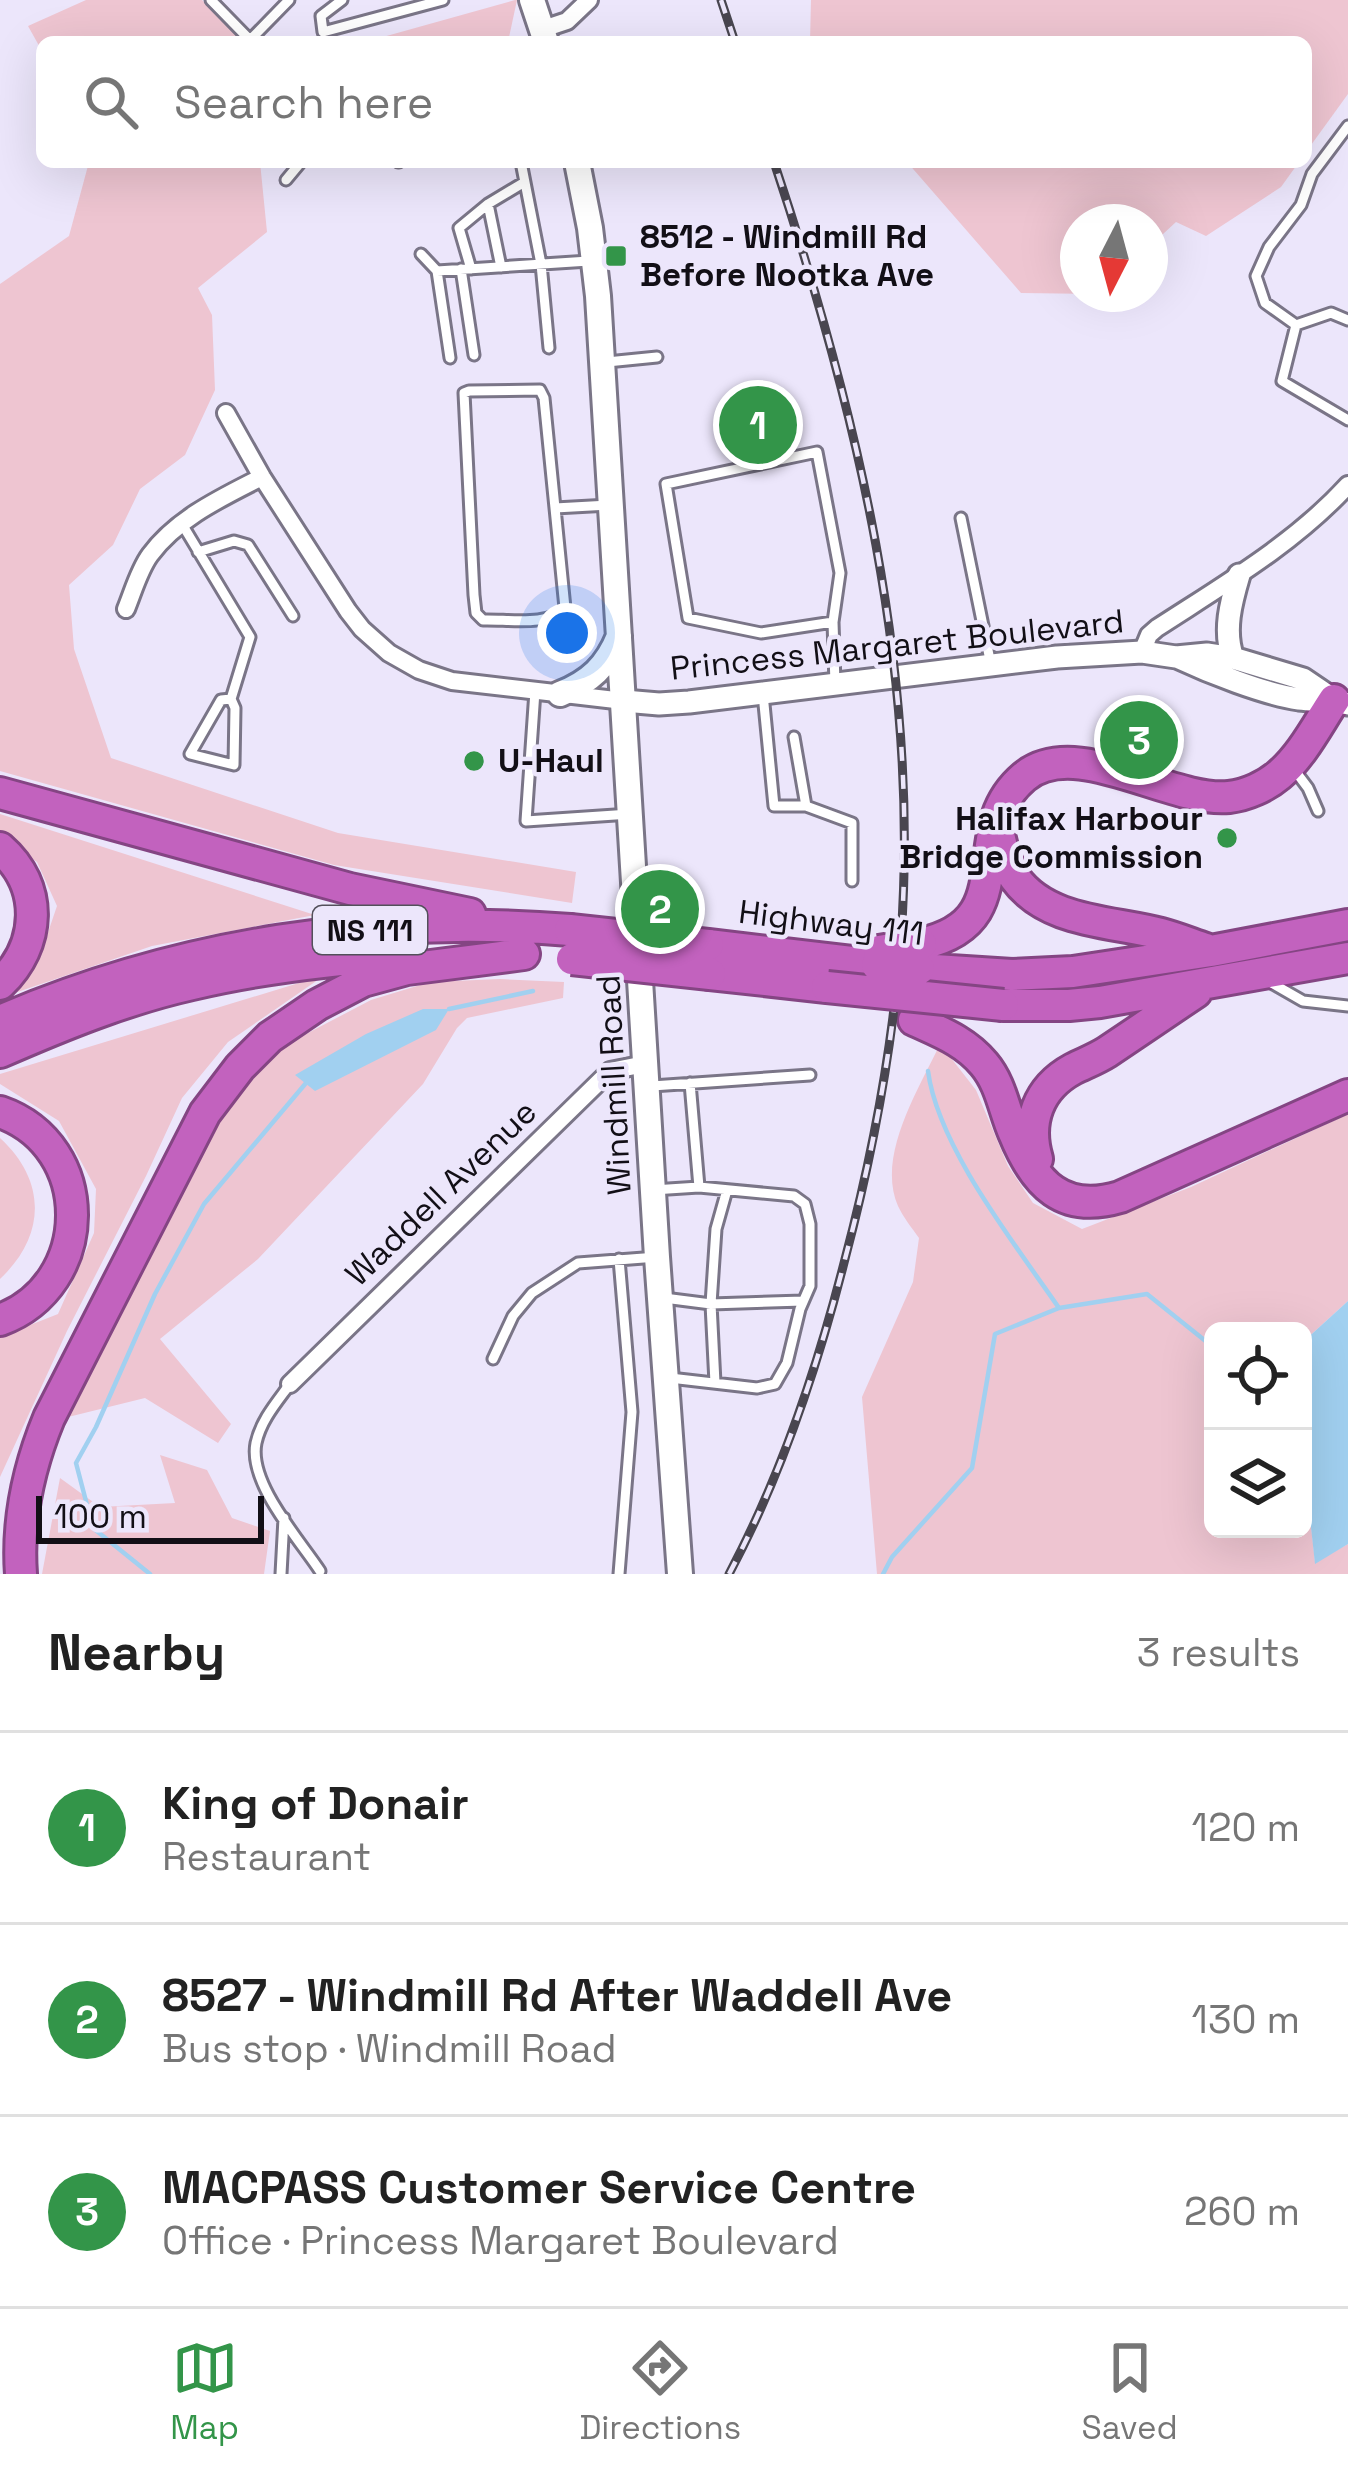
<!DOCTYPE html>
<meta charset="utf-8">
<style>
body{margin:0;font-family:"Space Grotesk",sans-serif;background:#f6f6f6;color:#222}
.controls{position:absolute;right:36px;bottom:36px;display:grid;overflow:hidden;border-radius:18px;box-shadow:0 12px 48px #0002}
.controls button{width:108px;height:108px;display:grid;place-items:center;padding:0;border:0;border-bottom:3px solid #e0e0e0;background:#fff;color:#222;font:60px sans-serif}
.compass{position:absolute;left:1060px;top:204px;width:108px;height:108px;border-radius:50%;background:#fff;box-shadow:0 12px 48px #0002;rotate:186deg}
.scale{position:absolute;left:36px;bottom:30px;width:228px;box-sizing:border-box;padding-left:12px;border:6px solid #120f16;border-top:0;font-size:33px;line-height:42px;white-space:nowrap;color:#120f16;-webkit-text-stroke:9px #ece6fb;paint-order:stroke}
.you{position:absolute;left:567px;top:633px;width:42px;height:42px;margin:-30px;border:9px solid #fff;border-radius:50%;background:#1a73e8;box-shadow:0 0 0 18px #1a73e833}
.badge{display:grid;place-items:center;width:78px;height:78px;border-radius:50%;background:#339549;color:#fff;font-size:39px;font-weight:700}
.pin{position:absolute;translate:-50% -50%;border:6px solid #fff;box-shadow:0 3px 12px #0006}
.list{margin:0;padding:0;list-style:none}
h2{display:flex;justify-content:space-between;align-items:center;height:156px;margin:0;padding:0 48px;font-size:51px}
h2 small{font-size:39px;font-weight:400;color:#767676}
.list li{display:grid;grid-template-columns:78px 1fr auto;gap:36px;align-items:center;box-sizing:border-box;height:192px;padding:0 48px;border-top:3px solid #e0e0e0}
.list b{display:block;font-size:45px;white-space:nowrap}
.list p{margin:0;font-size:39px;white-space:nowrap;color:#767676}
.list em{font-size:39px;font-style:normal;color:#767676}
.icon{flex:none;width:66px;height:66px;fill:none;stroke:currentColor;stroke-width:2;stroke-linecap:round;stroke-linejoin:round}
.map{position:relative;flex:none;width:1348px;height:1574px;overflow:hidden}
.search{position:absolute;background:#fff;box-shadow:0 12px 48px #0002;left:36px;right:36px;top:36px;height:132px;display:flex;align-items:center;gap:30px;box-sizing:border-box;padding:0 42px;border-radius:18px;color:#767676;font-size:45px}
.sheet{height:732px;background:#fff}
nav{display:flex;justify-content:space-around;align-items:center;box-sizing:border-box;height:168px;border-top:3px solid #e0e0e0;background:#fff;font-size:33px;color:#767676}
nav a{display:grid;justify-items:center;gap:6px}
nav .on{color:#339549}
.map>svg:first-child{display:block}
.green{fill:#eec5d1}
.water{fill:#a1d0f0}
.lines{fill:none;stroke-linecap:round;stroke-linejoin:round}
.stream{stroke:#a1d0f0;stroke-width:4.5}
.service-casing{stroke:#7a7587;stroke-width:15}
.minor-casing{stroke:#7a7587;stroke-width:22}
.tertiary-casing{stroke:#7a7587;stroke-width:27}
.secondary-casing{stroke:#7a7587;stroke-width:30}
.motorway-casing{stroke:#844583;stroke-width:36}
.service{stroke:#fff;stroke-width:9}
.minor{stroke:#fff;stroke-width:16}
.tertiary{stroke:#fff;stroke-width:21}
.secondary{stroke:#fff;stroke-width:24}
.motorway{stroke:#c262be;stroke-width:30}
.rail-casing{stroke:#494650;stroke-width:9}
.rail{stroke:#ece6fb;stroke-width:4.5;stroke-dasharray:14;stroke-linecap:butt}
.motorway-bridge-casing{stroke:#844583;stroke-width:36;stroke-linecap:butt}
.motorway-bridge{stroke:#c262be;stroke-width:30}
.poi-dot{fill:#339549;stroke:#ece6fb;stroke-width:4.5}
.labels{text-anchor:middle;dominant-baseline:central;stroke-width:9;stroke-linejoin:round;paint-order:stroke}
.shield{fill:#ece6fb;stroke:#53505b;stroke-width:3}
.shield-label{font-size:30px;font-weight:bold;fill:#120f16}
.poi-label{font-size:33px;font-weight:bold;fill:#120f16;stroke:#ece6fb;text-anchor:start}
.street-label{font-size:33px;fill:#120f16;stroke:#ece6fb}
</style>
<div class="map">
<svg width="1348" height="1574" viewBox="0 0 1348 1574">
<rect width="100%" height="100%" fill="#ece6fb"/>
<!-- green -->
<path class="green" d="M86 0H202L245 42H42V51L28 26Z
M515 0H517L508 42H365Z
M811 0H1348V94L1306 152V42H810Z
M89 162H260L267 232 198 288 212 315 215 390 185 455 140 489 113 545 69 585 74 649 111 758 338 833 576 872 572 903 334 865 0 771V284L69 236Z
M907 162H1299L1281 187 1206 236 1176 222 1150 246V222H1078V294H1098L1021 293Z
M0 814 315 915 152 946 0 998 26 975 41 953 57 906 37 862 0 837Z
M325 975 228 1042 182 1098 146 1176 67 1331 0 1477V1337L58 1314 94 1233 96 1189 59 1121 0 1084V1074Z
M500 979 564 982 563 998 467 1018 457 1028 423 1084 258 1259 160 1339 231 1424 218 1443 145 1398 60 1419 233 1095 285 1045 371 1000 430 982Z
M940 1044 976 1090 1008 1166 1033 1203 1082 1229 1191 1187 1348 1114V1301L1303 1342V1331H1213V1529H1303V1454L1315 1562 1348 1544V1574H877L862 1397 913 1282 919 1238C912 1228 903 1217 898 1206 876 1156 919 1089 940 1044Z
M0 1138C47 1181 46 1236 0 1279Z
M160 1455 207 1470 232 1518 270 1531 264 1574H42L60 1478 100 1507 175 1503Z"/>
<!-- water -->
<path class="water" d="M423 1009H449L436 1030 315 1091 295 1075 366 1034Z
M1348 1301V1544L1315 1564 1303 1454V1342Z"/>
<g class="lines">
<!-- stream -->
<path class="stream" d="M449 1009 533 991
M928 1071C938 1147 1015 1244 1059 1308
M150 1574 93 1528 76 1463 96 1427 155 1294 204 1204 306 1083
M883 1574 892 1557 972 1468 995 1334 1059 1308 1147 1294 1213 1347"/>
<defs>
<path id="service" d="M211 0 250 40 289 0
M342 0 321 16 323 32 443 0
M398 162H399
M521 162 541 264 549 348
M286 180 301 162
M488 204 501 267
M421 254 437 271 589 261
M461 269 474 355
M471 269 459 228 488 204 523 183
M437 271 450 358
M1348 320 1331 313 1296 325 1282 381 1348 420
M1296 325 1265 303 1256 276 1269 247 1301 205 1312 174 1348 126
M607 362 657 357
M555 508 544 398 540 390 469 391 464 393 474 595 476 613 483 620C507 619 549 627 565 608L555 508 609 505
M961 518 991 665
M182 524 250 637 231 699 235 708 234 765 190 754 221 700 231 699
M198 552 234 541 248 545 293 616
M833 622 840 573 817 452 666 484 688 618 761 633 833 622 835 684
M535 691 526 821 630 814
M763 694 774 806H806
M794 737 806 806 852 823V881
M1293 768 1308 788 1318 811
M1268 981 1303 1001 1348 1006
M652 1086 810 1075
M653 1190 699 1187 690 1083
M727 1190 716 1229 711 1304 803 1301
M664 1298 711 1304 715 1383
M493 1359 513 1316 532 1293 578 1263 657 1257
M670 1378 757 1388 775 1384 787 1363 800 1309 810 1286V1224L805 1204 794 1196 699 1187
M290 1384C277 1402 261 1420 256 1443 248 1483 299 1539 320 1571
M281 1574 284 1518
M619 1574 632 1412 619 1259"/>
<path id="minor" d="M543 29 567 21 589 0
M226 413 262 477 348 611 362 629 389 653 419 670 452 681 624 701
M126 609C133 592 139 570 150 555 177 518 223 497 262 477
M1142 652 1149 635 1157 628C1223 585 1294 544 1348 485
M290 1384 610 1071 645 1064"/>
<path id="tertiary" d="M1177 657C1209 672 1264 694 1299 699 1316 701 1331 699 1348 704
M1233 658C1223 631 1231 602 1239 575
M624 701 659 704 689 702 1057 657 1142 652 1176 657 1207 654 1233 658 1303 679 1334 700"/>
<path id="secondary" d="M532 0 546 42
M577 162 590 228 598 296 657 1257 680 1574
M560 694C590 682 607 666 619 636"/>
<path id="motorway" d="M0 793 350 889 470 914
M997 825C1001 843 1004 862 1015 878 1047 923 1112 921 1161 934 1176 938 1191 944 1206 949
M0 848C44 886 41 945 0 984
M921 944C1026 921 959 832 1024 777 1075 734 1170 803 1229 797 1247 795 1266 786 1279 775 1302 756 1318 724 1334 700
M708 945 877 965
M919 969 1012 975 1073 972 1211 951 1348 925
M710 974 827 987
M1003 1005H1069L1100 1002 1348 958
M914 1020C940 1032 965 1041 984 1064 1001 1084 1004 1110 1014 1133 1035 1185 1063 1214 1120 1197L1348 1095
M0 1021C179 944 377 914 570 930
M0 1052C62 1025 125 999 192 984 264 967 337 959 411 954
M0 1112C97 1146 95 1285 0 1320
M1037 1159C1026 1122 1038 1088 1073 1069 1085 1063 1096 1059 1107 1052 1137 1032 1166 1012 1196 992
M21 1574C17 1519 28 1469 49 1418L205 1113 240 1067 270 1037 317 1005 363 981 407 969 524 954"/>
</defs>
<!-- service casing -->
<use href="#service" class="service-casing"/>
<!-- minor casing -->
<use href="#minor" class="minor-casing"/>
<!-- tertiary casing -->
<use href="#tertiary" class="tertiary-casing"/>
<!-- secondary casing -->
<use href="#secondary" class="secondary-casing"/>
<!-- motorway casing -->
<use href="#motorway" class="motorway-casing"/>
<!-- service -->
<use href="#service" class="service"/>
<!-- minor -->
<use href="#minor" class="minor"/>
<!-- tertiary -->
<use href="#tertiary" class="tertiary"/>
<!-- secondary -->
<use href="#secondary" class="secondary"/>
<!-- motorway -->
<use href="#motorway" class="motorway"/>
<defs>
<path id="rail" d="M721 0 735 42
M729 1574C781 1476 818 1366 845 1259 873 1153 893 1047 901 937 920 673 857 411 774 162"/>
</defs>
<!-- rail casing -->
<use href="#rail" class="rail-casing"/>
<!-- rail -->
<use href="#rail" class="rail"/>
<defs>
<path id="motorway-bridge" d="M570 930 708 945
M879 951 921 944
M572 959 710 974
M877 965 919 969
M827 987 1003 1005"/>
</defs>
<!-- motorway-bridge casing -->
<use href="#motorway-bridge" class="motorway-bridge-casing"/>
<!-- motorway-bridge -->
<use href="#motorway-bridge" class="motorway-bridge"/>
</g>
<!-- markers -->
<g class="poi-dot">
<rect x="604" y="244" width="24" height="24" rx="6"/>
<circle cx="474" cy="761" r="12"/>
<circle cx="1227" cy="838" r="12"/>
</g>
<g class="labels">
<!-- shield labels -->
<rect class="shield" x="313" y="906" width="114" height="48" rx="9"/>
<g class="shield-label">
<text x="370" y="930">NS 111</text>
</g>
<!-- poi labels -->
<g class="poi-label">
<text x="640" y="237">8512 - Windmill Rd<tspan x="640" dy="38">Before Nootka Ave</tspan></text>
<text x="498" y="761">U-Haul</text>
<text x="1203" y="819" text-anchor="end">Halifax Harbour<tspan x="1203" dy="38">Bridge Commission</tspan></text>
</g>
<!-- street labels -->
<g class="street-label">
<text transform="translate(897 645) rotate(-6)">Princess Margaret Boulevard</text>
<text transform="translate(831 923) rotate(7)">Highway 111</text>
<text transform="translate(614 1085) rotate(-93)">Windmill Road</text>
<text transform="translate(441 1193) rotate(-44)">Waddell Avenue</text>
</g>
</g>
</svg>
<div class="controls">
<button><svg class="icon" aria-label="locate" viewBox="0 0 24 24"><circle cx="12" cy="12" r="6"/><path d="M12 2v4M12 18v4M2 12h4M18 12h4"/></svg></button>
<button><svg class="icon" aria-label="layers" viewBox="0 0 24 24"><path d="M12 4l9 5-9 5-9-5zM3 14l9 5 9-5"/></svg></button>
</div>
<svg class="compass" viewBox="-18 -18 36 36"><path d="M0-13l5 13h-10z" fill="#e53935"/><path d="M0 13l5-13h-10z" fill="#767676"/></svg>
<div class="scale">100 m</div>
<div class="you"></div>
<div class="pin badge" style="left:758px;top:425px">1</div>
<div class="pin badge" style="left:660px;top:909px">2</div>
<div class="pin badge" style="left:1139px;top:740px">3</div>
<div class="search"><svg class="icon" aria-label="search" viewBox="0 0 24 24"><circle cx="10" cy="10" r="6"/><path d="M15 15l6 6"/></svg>Search here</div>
</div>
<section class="sheet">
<h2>Nearby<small>3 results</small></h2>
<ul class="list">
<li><span class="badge">1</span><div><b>King of Donair</b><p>Restaurant</p></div><em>120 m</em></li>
<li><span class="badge">2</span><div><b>8527 - Windmill Rd After Waddell Ave</b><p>Bus stop · Windmill Road</p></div><em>130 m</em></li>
<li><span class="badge">3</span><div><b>MACPASS Customer Service Centre</b><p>Office · Princess Margaret Boulevard</p></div><em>260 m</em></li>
</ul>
</section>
<nav>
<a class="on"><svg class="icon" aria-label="map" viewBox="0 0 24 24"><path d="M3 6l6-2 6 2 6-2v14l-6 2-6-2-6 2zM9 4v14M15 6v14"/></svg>Map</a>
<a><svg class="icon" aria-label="directions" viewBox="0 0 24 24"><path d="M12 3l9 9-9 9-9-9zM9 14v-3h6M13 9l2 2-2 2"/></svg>Directions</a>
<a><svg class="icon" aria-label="saved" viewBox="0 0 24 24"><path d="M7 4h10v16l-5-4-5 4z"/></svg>Saved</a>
</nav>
